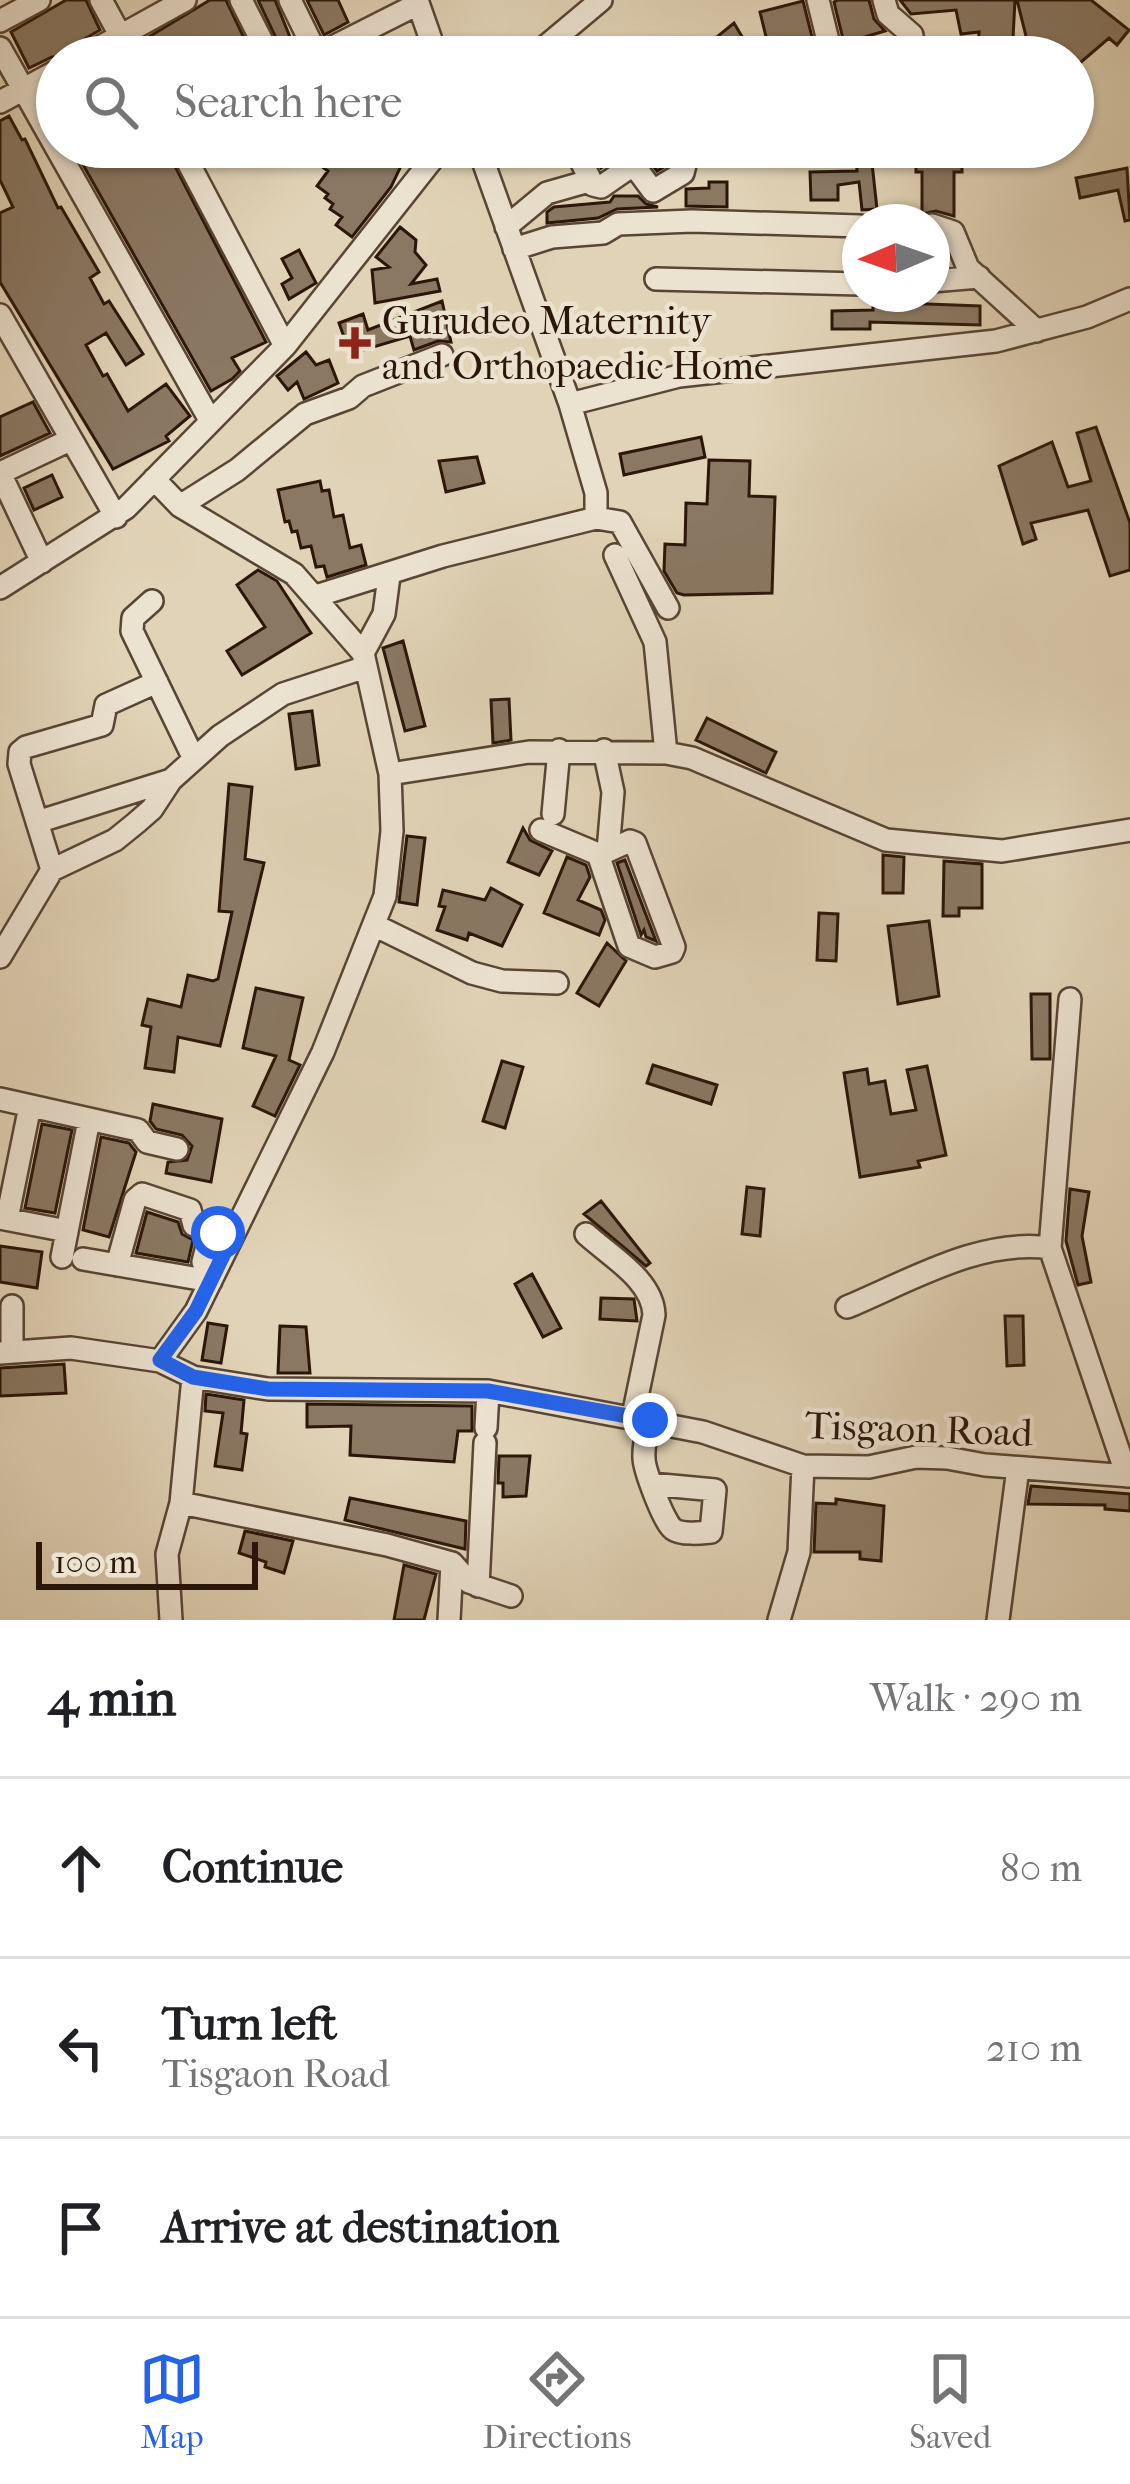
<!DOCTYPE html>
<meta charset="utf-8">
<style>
body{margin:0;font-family:"IM FELL French Canon",serif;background:#f2f2f2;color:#202124}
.compass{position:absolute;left:842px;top:204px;width:108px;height:108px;border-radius:50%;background:#fff;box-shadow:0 3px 9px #0004;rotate:268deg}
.scale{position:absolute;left:36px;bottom:30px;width:222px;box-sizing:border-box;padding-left:12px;border:6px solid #2b1609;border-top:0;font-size:33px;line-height:42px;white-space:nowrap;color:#2b1609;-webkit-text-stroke:9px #ece2d0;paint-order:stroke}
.stop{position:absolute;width:36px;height:36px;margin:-27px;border:9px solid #2563eb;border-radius:50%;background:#fff}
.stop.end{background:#2563eb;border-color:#fff;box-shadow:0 3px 12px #0008}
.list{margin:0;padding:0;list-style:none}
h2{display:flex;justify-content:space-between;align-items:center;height:156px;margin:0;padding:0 48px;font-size:51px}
h2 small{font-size:39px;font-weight:400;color:#757577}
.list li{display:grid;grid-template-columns:78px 1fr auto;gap:36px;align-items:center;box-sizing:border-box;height:180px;padding:0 48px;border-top:3px solid #e0e0e0}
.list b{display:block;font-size:45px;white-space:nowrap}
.list p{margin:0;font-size:39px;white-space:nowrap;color:#757577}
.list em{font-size:39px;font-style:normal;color:#757577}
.icon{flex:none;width:66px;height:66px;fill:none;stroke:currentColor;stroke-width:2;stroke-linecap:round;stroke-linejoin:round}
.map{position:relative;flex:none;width:1130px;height:1620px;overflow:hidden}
.search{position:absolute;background:#fff;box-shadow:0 3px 9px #0004;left:36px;right:36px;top:36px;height:132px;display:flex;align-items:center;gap:30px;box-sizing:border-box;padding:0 42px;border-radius:66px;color:#757577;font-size:45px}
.sheet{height:696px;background:#fff}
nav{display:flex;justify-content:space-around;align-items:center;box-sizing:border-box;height:168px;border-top:3px solid #e0e0e0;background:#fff;font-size:33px;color:#757577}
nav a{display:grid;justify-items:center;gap:6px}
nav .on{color:#2563eb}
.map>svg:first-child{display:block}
.building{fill:#8a7863;stroke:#2b1609;stroke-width:3}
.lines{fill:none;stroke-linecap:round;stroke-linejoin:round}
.minor-casing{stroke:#584534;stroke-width:26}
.minor{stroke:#ece2d0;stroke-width:21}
.route{stroke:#2563eb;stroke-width:15}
.poi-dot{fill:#8f2418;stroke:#ece2d0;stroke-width:4.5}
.labels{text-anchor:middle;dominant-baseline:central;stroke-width:9;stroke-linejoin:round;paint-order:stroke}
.poi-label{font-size:39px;fill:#2b1609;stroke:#ece2d0;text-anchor:start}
.street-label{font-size:39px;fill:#2b1609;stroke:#ece2d0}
</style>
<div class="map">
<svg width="1130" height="1620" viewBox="0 0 1130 1620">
<rect width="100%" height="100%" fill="#e1d3b7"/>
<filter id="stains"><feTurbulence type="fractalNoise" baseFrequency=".00167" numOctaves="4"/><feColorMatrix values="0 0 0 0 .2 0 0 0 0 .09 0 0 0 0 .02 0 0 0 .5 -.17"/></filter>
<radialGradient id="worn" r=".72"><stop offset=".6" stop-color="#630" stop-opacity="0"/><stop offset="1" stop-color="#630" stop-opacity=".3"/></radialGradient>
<!-- building -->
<path class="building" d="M66 0H86L100 30 74 45 67 57H52L29 68 11 32Z
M210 0H226L253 57H154L147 38Z
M258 0H275L298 57H285Z
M307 0H338L348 22 324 35Z
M838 0H869L874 19 885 31 844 43 834 2Z
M900 0H1015L1012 57H978L979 32 961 34 956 10 911 14Z
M1017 0H1091L1129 30 1117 45 1109 38 1073 69V57H1057L1041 39 1030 52Z
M803 1 817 57H771L760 12Z
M734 23 754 57H710L702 49Z
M9 116 22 140 25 139 58 208 61 207 99 272 90 278 104 304 109 301 143 354 126 365 106 333 86 345 103 376 107 374 128 411 166 384 190 416 166 436 169 441 113 469 0 282V213L13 207 0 180V121Z
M73 147H116L120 155 138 147H165L266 342 232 358 240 371 232 379 211 391Z
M309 147H382L384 154 402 164 391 187 352 237 336 225 342 217 330 209 333 204 325 198 328 194 317 186 328 171 321 166 326 159Z
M591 147H661L669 164 657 171 647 158 635 153 619 156 601 168Z
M916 147H962V172H954V216L936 211 922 214V172H916Z
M871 154 877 209 862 210 859 182 838 185V200H811L810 172 857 171 856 156Z
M1127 168 1130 220 1125 221 1118 190 1080 198 1076 178Z
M709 182H727V207L686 206V189L709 188Z
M614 196H638L646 204 658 207 617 209 598 218 547 223V212L554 207 610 202Z
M400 227 416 240 415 252 426 265 411 284 437 279 440 291 375 303 372 270 389 267 376 257Z
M299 250 316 283 289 299 282 284 292 278 282 259Z
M442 301 451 342 438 341 414 350 410 336 350 354 339 323 363 314 368 330Z
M873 302 980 306V325L870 322V329H832V311L873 310Z
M306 352 316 365 329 360 338 383 304 399 297 382 288 390 277 376Z
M33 402 50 433 0 456V417Z
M1096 427 1130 523V570L1110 576 1088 510 1031 523 1036 539 1023 544 999 466 1052 442 1068 487 1091 481 1077 433Z
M701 437 705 457 624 475 620 454Z
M477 457 484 483 446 492 439 461Z
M709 460 750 461 749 496 775 497 772 593 684 595 677 593 664 571 665 544 685 545 686 503 707 504Z
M52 475 62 497 34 510 24 488Z
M320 481 322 491 329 490 334 517 343 515 350 548 361 545 366 565 327 577 324 566 316 567 311 546 301 548 297 531 292 532 289 521 285 522 278 490Z
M258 570 277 581 311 633 242 675 227 651 265 627 237 585Z
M403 641 425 726 405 731 383 648Z
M509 699 511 740 493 743 491 700Z
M312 711 319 765 296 769 289 714Z
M707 718 776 752 766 773 696 740Z
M229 784 252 787 245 859 264 863 220 1046 178 1037 174 1072 145 1068 151 1027 142 1025 148 999 181 1007 188 975 213 981 218 979 232 912 219 911Z
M523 828 530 840 552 851 539 875 508 862Z
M407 836 425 838 417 905 399 902Z
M883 855 904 857 903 893H883Z
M567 857 586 865 590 877 578 900 601 910 605 920 599 935 544 913Z
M625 860 656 941 646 937 644 930 641 935 617 863Z
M944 861 982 864V908H959V916H943Z
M491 888 522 905 502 946 469 933 467 940 437 930 445 907 439 906 443 890 485 900Z
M819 913 838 914 836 961 817 960Z
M929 921 939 996 898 1004 888 926Z
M607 943 626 961 599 1006 577 993Z
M256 988 303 998 289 1060 300 1065 275 1116 253 1106 276 1056 243 1048Z
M1031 994H1050V1059H1032Z
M502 1061 523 1067 505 1128 483 1121Z
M653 1065 717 1085 711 1104 647 1083Z
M927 1066 946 1155 918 1161 920 1167 860 1177 844 1073 867 1069 869 1084 885 1081 891 1114 916 1110 907 1070Z
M153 1104 222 1119 211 1182 166 1173 168 1162 187 1160 192 1146 182 1135 156 1129 150 1121Z
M42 1124 72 1130 55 1213 25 1208Z
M101 1137 129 1143 136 1152 109 1237 83 1230Z
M747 1187 764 1189 760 1236 742 1234Z
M1070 1189 1089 1192 1082 1236 1091 1282 1078 1285 1066 1241Z
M601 1201 650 1263 646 1266 584 1214Z
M147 1212 178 1222 182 1234 193 1240 188 1262 136 1253Z
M0 1246 42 1252 37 1288 0 1282Z
M532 1274 561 1328 543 1337 515 1284Z
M601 1298 634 1299 637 1321 600 1319Z
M1005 1316H1023L1024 1365 1007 1366Z
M208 1323 227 1326 221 1363 202 1360Z
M280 1326 306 1327 310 1373H278Z
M64 1364 66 1393 0 1396V1368Z
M206 1394 244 1400 241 1433 247 1434 242 1470 215 1466 223 1413 205 1411Z
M307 1404 472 1406V1431H458L454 1462 350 1455 351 1426 307 1427Z
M499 1456H530L526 1496 503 1497V1483H498Z
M1031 1486 1130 1494V1511L1105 1509V1505L1028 1504Z
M350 1498 466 1521 465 1549 345 1520Z
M836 1499 884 1506 881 1561 860 1559V1552H814L816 1503 836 1504Z
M245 1531 293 1541 284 1573 265 1567 266 1562 239 1553Z
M404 1565 436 1574 424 1620H394Z"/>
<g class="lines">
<defs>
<path id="minor" d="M101 0 132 57
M241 0 270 57
M290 0 317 55
M417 0 437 57
M818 0 832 57
M884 0 888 14 912 35
M0 21 39 0
M0 48 210 420
M82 57 185 0
M313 57 418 4
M533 57 601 0
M0 102 57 71
M180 147 285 346
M574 147 593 185 601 187 627 169 636 168 653 191 683 173 686 161 676 147
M932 225 953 232 968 268 1037 331
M506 227 547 193 589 181
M514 249 552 237 603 233 618 224 692 221 860 226
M656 279 860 284
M932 281 979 277
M0 315 116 517
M570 404 679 376 996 341 1087 317 1130 299
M0 473 42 562
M0 473 70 440
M154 479 180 506 294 574 363 653 390 774 529 752 666 753 692 758 886 840 1002 851 1130 830
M180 506 237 470 305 414 349 398 363 386 442 355
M596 518 620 522 668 608
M615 555 655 642 666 753
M0 588 126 508 285 346 442 147
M316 596 443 556 596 518V493L570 404 478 147
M152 601 133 618 132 631 194 759
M363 653 384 614 389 576
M553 814 559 750
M37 822 171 780
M541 830 598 854 608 851 613 792 604 750
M598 854 629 946 655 957 672 952 674 947 635 843 630 841 608 851
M52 870 19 764 20 752 26 747 102 725 106 705 157 682
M374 925 472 973 502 981 557 983
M0 957 52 870 115 840 136 823 152 809 171 780 220 736 283 694 366 667
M1070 999 1050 1248 1127 1476
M0 1099 138 1130 147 1142 177 1149
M0 1218 67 1231
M7 1219 30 1106
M586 1234C610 1256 653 1280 654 1315L633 1416
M62 1257 89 1120
M83 1259 211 1281
M203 1262 211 1230
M117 1265 135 1200 142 1194 190 1210 194 1225 232 1237
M847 1307C910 1281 980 1238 1050 1248
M12 1352V1306
M0 1353 71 1348 160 1361 193 1377 268 1389 488 1391 703 1432 803 1466 869 1467 916 1457 947 1458 985 1465 1130 1476
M160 1361 196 1311 323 1052 385 896 392 831 390 774
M650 1420C647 1432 643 1445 644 1458 644 1469 664 1523 673 1529 681 1535 701 1533 711 1532L715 1490 651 1484
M486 1428 488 1391
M181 1503 387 1545 452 1563 469 1582 511 1596
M478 1586 485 1443
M171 1620 167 1554 181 1503 193 1377
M449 1620 452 1563
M779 1620 799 1552 803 1466
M998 1620 1018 1468"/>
</defs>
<!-- minor casing -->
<use href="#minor" class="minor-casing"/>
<!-- minor -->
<use href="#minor" class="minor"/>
</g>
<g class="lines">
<!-- route -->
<path class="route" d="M218 1233 232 1237 196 1311 160 1360 193 1377 268 1389 488 1391 650 1420"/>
</g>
<!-- markers -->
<path class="poi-dot" d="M349 325h12v12h12v12h-12v12h-12v-12h-12v-12h12z"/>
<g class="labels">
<!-- poi labels -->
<g class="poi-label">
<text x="382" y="321">Gurudeo Maternity<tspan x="382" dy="45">and Orthopaedic Home</tspan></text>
</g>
<!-- street labels -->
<g class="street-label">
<text transform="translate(919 1429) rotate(2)">Tisgaon Road</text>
</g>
</g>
<rect width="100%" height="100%" filter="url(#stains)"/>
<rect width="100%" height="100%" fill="url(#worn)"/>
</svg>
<svg class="compass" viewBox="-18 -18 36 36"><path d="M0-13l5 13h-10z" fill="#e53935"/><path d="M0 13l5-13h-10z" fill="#757577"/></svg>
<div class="scale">100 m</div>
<div class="stop" style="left:218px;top:1233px"></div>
<div class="stop end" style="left:650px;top:1420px"></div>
<div class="search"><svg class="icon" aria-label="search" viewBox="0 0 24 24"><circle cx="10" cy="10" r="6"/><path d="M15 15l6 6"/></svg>Search here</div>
</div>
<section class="sheet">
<h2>4 min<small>Walk · 290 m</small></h2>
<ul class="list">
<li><svg class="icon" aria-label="ahead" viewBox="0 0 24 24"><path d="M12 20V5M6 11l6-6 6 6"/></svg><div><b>Continue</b></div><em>80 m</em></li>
<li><svg class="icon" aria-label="left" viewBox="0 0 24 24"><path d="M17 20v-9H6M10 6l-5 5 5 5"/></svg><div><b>Turn left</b><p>Tisgaon Road</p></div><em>210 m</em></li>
<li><svg class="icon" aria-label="arrive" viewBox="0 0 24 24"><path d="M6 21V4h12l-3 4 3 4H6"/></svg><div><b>Arrive at destination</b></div></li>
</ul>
</section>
<nav>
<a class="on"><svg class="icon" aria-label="map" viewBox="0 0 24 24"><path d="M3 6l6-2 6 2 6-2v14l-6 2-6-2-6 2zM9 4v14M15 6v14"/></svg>Map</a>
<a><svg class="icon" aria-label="directions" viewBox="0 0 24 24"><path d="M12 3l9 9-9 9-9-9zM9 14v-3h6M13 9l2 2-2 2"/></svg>Directions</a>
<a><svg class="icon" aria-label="saved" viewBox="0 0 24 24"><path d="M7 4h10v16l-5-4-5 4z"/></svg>Saved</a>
</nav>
